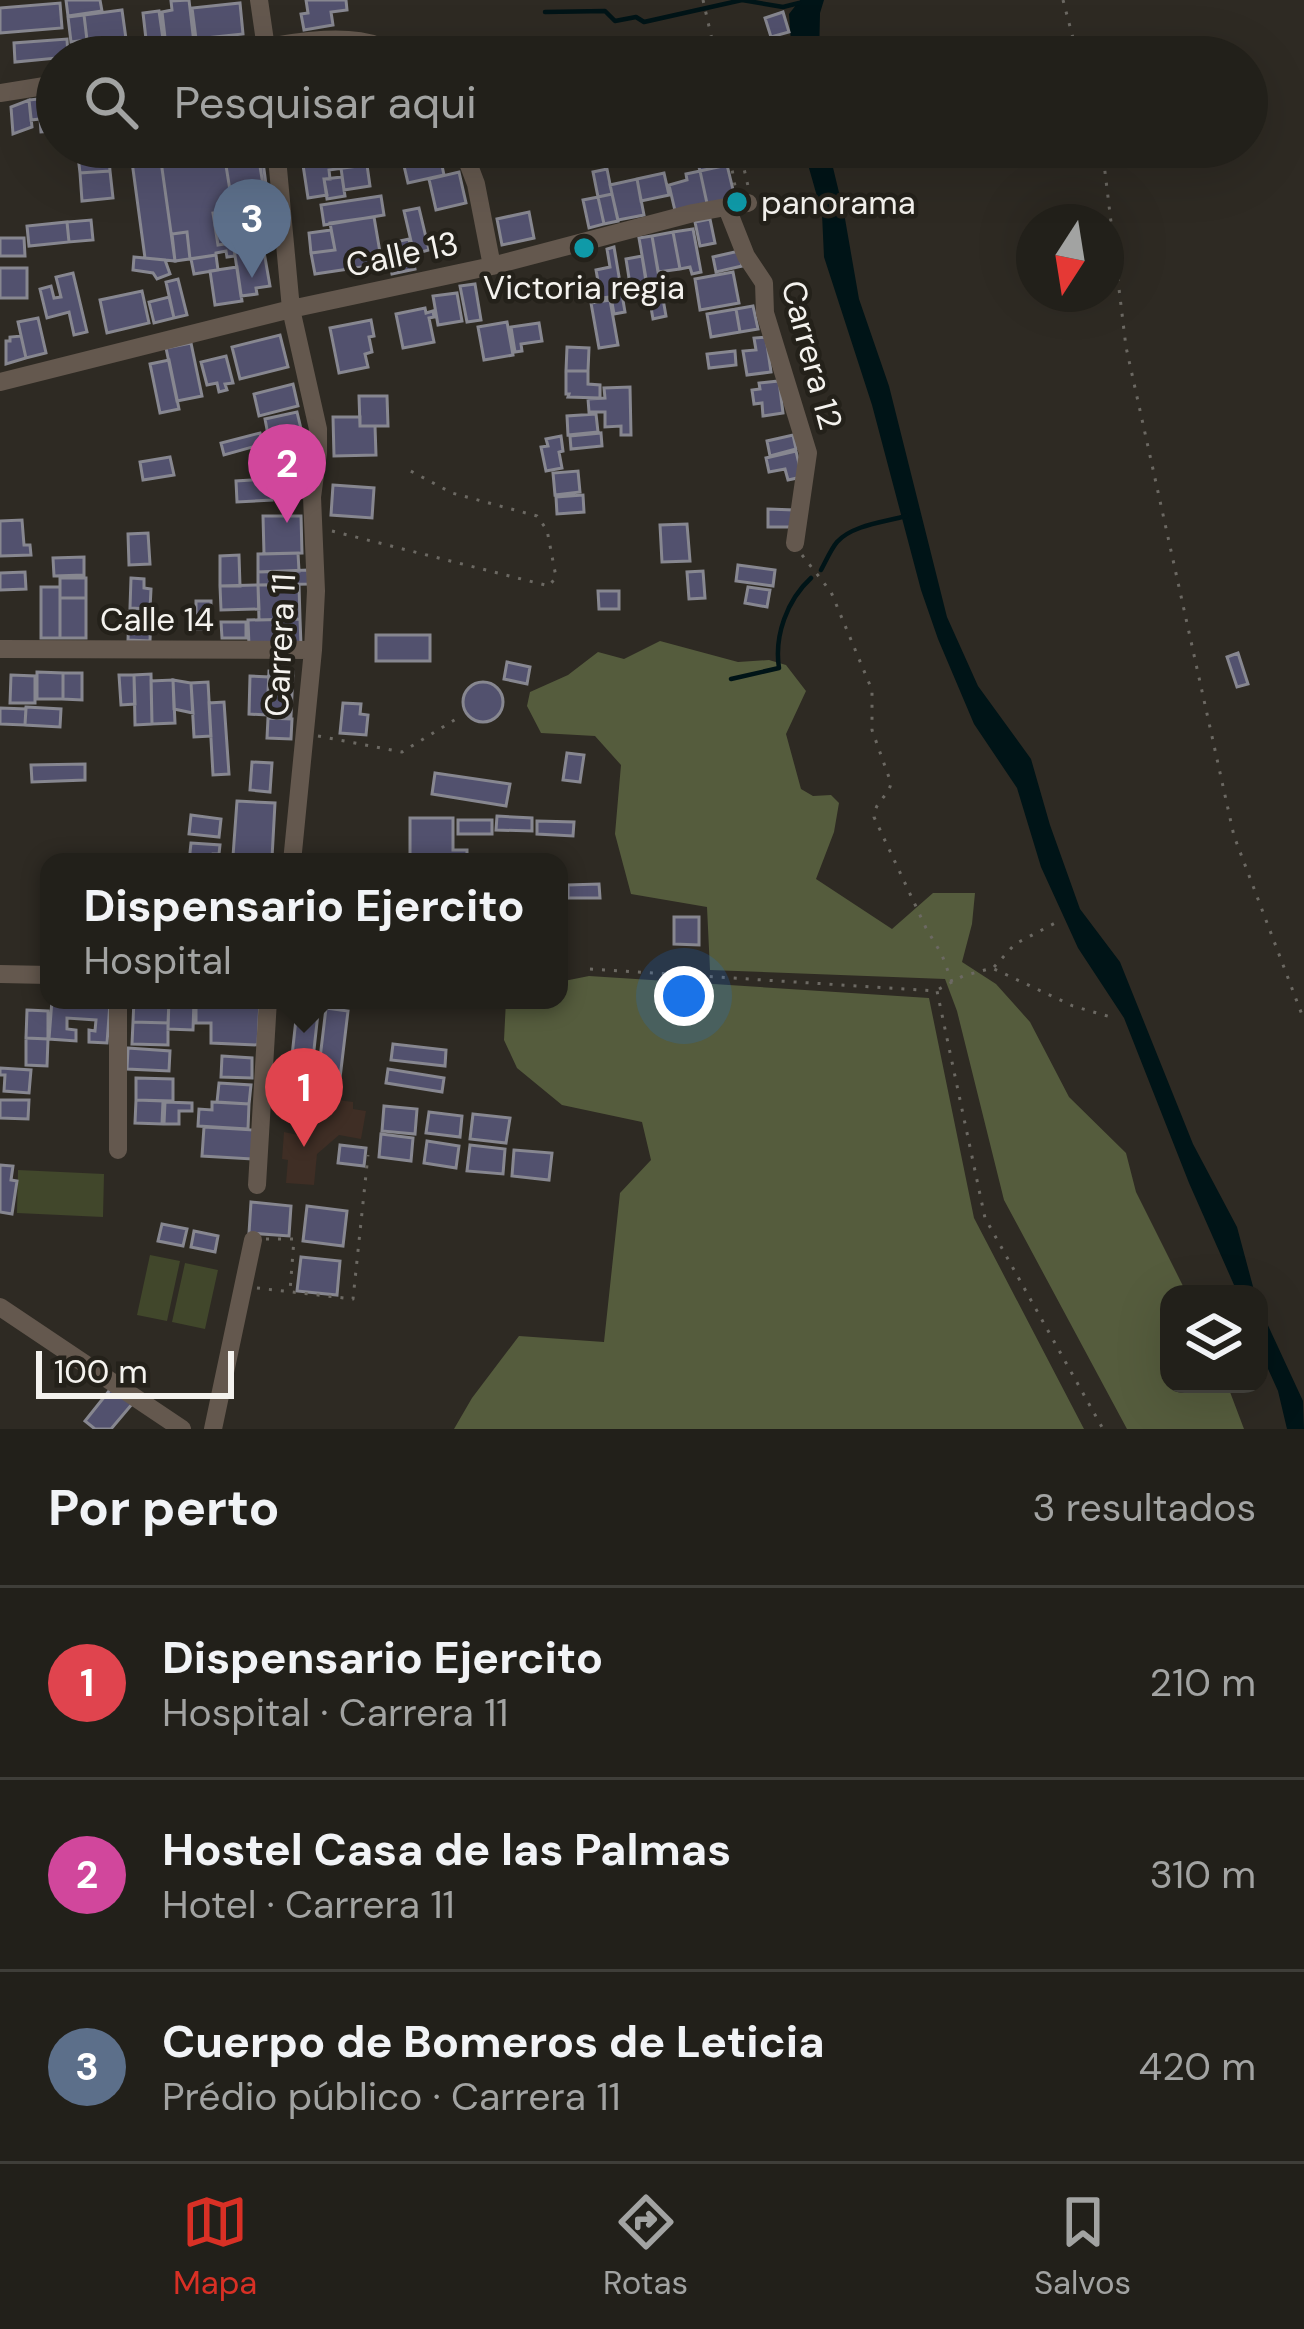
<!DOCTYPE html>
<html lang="pt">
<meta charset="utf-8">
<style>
body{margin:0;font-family:"DM Sans",sans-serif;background:#2e2d27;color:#f1f3f6}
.controls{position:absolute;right:36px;bottom:36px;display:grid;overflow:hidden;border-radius:24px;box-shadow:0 12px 48px #0002}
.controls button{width:108px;height:108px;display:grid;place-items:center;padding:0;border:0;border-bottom:3px solid #3f3e39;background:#22201a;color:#f1f3f6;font:60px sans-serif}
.compass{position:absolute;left:1016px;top:204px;width:108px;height:108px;border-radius:50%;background:#22201a;box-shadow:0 12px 48px #0002;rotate:192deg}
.scale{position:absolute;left:36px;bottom:30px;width:198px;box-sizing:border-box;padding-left:12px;border:6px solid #f4f2ee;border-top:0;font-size:33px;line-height:42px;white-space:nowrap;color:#f4f2ee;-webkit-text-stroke:9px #24211a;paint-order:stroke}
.you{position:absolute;left:684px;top:996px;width:42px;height:42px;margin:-30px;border:9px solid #fff;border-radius:50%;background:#1a73e8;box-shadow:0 0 0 18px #1a73e833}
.badge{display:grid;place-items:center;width:78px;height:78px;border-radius:50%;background:#d93025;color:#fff;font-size:39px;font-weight:700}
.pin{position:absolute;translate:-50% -99px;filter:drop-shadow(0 3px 6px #0008)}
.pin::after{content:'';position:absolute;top:63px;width:42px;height:36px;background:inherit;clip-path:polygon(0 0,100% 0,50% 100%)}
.popup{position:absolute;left:40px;top:853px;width:528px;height:156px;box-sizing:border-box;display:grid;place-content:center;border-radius:24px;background:#22201a;filter:drop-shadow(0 3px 9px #0005);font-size:39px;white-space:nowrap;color:#a2a3a2}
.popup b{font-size:45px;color:#f1f3f6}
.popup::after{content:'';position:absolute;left:50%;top:100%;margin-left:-24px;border:24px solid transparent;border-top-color:#22201a}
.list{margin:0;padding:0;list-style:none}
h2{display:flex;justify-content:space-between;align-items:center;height:156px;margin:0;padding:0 48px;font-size:51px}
h2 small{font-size:39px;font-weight:400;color:#a2a3a2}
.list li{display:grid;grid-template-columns:78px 1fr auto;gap:36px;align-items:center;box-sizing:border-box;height:192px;padding:0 48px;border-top:3px solid #3f3e39}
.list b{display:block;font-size:45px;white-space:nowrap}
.list p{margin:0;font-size:39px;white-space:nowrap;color:#a2a3a2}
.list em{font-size:39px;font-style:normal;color:#a2a3a2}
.icon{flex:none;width:66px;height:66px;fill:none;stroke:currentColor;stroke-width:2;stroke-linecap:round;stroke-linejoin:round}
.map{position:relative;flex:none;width:1304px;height:1429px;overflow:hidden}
.search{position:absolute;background:#22201a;box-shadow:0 12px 48px #0002;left:36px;right:36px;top:36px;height:132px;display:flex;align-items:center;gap:30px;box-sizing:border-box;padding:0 42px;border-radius:66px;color:#a2a3a2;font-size:45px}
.sheet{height:732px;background:#22201a}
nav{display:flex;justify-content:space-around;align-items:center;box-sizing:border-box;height:168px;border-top:3px solid #3f3e39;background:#22201a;font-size:33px;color:#a2a3a2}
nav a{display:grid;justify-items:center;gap:6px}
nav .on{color:#d93025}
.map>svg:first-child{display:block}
.medical{fill:#3f2e25}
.green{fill:#41472b}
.forest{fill:#555c3d}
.water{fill:#001417}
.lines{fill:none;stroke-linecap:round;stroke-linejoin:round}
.stream{stroke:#001417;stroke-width:4.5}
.building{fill:#52516e;stroke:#878790;stroke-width:3}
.path{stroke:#6c6963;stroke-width:3;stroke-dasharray:3 9;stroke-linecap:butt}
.minor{stroke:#64584e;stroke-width:18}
.culture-dot{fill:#0f9aa8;stroke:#24211a;stroke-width:4.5}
.labels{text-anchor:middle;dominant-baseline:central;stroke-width:9;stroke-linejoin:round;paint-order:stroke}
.poi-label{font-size:33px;fill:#f4f2ee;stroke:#24211a;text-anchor:start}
.street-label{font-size:33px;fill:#f4f2ee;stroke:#24211a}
</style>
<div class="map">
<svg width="1304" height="1429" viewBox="0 0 1304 1429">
<rect width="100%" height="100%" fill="#2e2a23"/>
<!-- medical -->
<path class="medical" d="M323 1098 353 1102V1109L366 1111 361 1139 339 1135 317 1154 314 1185 286 1183 288 1160 282 1159 284 1132 298 1135 322 1115Z"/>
<!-- green -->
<path class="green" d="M18 1170 104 1174 103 1217 17 1213Z
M150 1255 180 1261 167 1321 137 1315Z
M185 1263 218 1270 205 1329 172 1322Z"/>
<!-- forest -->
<path class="forest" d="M660 641 738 662 769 660 786 665 806 691 786 734 801 789 813 796 831 795 839 803 834 832 816 879 892 929 933 893H975L972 924 962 962 996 984 1030 1022 1069 1097 1126 1153 1136 1192 1187 1294H1169V1384H1227L1244 1429H1127L1004 1200 957 1011 945 979 710 970 707 907 631 894 615 834 621 765 595 736 541 733 527 706 530 692 568 675 598 652 624 659Z
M589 976 929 998 974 1218 1084 1429H454L472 1398 519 1336 604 1342 620 1193 651 1160 642 1122 562 1105 517 1068 504 1040 506 1000H559V982Z"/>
<!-- water -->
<path class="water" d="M800 0H824L820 13 819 57H792L789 14Z
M803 147H828L844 213 859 299 889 386 947 617 978 686 1031 759 1050 825 1080 909 1120 962 1193 1144 1237 1227 1255 1294H1238L1189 1183 1124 1018 1078 948 1041 867 1017 788 974 724 938 639 921 590 872 405 824 257 822 214Z
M1259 1306 1303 1401 1304 1429H1287L1278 1391 1259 1349Z"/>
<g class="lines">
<!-- stream -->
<path class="stream" d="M545 12 605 11 615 21 636 17 644 22 742 0 783 7 799 3
M821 570C826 561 831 549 837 542 852 525 885 522 906 516
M731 679 779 668C774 636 787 600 811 578"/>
</g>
<!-- building -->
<path class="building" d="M66 0H100L102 11 68 16Z
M189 0 194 43 166 46 162 12 172 10 171 1Z
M306 0H346L347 10 331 12 333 25 304 30 301 14 308 13Z
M60 3 62 28 0 33V8Z
M240 3 243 34 196 39 192 8Z
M122 10 127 46 104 48 103 38 87 40 84 15Z
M159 11 164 46 147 48 143 13Z
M783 12 789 32 771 37 765 18Z
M84 15 87 40 71 42 68 17Z
M67 39 68 57 15 62 14 43Z
M56 97 57 117H53L54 131 41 132 40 119 31 120 29 100Z
M29 100 32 127 13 134 11 107Z
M77 147H108L110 171 80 173Z
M130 147H159L175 261 145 258Z
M130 147H261L273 237 233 242 235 256 227 257 226 251 216 253V255L175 261 145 258Z
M223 147H257L266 204 233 209Z
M303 147H362L363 151 304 158Z
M430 147H438L444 175 408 183 401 153Z
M694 147H720V150L723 149 727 165 700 171Z
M357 157 358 166 329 170 330 179H324L327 195 308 198 303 165Z
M367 165 370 186 344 190 341 168Z
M727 165 736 202 708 208 700 171Z
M607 169 612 194 598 197 593 172Z
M110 171 113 198 82 201 80 173Z
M700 171 708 208 676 215 669 185 687 180 686 174Z
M459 172 466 203 436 210 429 179Z
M664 173 669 195 641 201 637 179Z
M342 177 345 196 327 199 324 179Z
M637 179 644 215 618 220 610 185Z
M612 194 618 221 604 224 598 197Z
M381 196 384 215 324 225 321 205Z
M598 197 604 224 589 228 583 200Z
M257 206 262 238 218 245 213 213Z
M419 208 429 250 414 254 404 211Z
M529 212 534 238 502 245 497 219Z
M374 217 382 264 315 274 311 253 335 250 330 223Z
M710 219 715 243 700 246 695 222Z
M91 220 93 240 69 242 67 222Z
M67 222 69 242 29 246 27 226Z
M693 229 701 272 692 274 690 267 680 269 673 232Z
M331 230 335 250 311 253 309 233Z
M187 232 190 259 175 261 172 234Z
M673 232 680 269 658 272 652 236Z
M652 236 666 316 653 319 639 238Z
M0 238H24L25 256H0Z
M409 239 415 269 392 274 386 244Z
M247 240 249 254 264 252 270 286 256 288 257 294 241 296 233 242Z
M614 247 625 312 614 314 611 297 601 298 596 270 610 267 607 249Z
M739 251 742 266 716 272 713 257Z
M216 255 218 270 194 274 191 259Z
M642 256 647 288 631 291 626 259Z
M134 257 165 260 170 274 157 279 153 273 133 270Z
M237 267 242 301 215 305 210 271Z
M0 268H27V298H0Z
M733 272 739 303 700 310 695 279Z
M73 273 87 332 74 335 69 312 47 318 40 289 51 286 54 298 61 297 56 277Z
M178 279 187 315 174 318 166 282Z
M475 284 481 320 467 322 460 286Z
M142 291 149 323 107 333 100 300Z
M457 293 462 321 438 325 433 296Z
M169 297 174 318 154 323 149 302Z
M610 300 618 345 599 348 591 303Z
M753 306 758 329 740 332 736 309Z
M425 308 426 313 433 311 434 317 429 318 434 342 403 348 396 314Z
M736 309 740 332 711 337 707 314Z
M38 318 46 353 26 358 18 322Z
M371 320 374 336 369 337 372 352 365 354 368 367 339 373 330 328Z
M507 322 513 355 484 360 478 327Z
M539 323 542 341 521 344 522 351 515 352 511 327Z
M280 335 288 367 240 379 232 347Z
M21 336 26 358 6 364V341H10V337Z
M766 337 771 372 747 375 743 351 756 350 754 338Z
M191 343 202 396 177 401 166 348Z
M567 347 589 348 588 371H566Z
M735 351 736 365 709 368 707 354Z
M226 356 233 383 225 384 227 390 219 392 217 383 207 385 201 362Z
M169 360 179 409 160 413 150 364Z
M566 371H588V384L600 385V398L568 397 569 394H566Z
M779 381 783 413 763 416 762 403 754 404 752 390 760 389 759 383Z
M293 384 298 406 259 416 254 394Z
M630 387 631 435H621V426L605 427V412H589L588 399 605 398 604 388Z
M359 396H387L388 426H360Z
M297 412 302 433 269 440 265 419Z
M596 414 598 432 568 435 567 416Z
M333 417H360V426H375L376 455 334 456Z
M260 433 263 444 224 455 221 443Z
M601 433 602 446 571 449 570 436Z
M793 435 796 449 770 456 767 441Z
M561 436 563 451 559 452 562 468 546 471 541 447 548 446 546 439Z
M796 451 802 477 788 480 785 469 769 472 766 458Z
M170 457 174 475 143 480 140 462Z
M578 471 580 492 555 495 553 473Z
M270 479 272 500 237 502 236 481Z
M333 485 374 488 372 518 331 515Z
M583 495 584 512 557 514 556 497Z
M768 509 794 510V527H768Z
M263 516H301L302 553 264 554Z
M22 520 24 545H30L31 555 0 556V521Z
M687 524 690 561 662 562 660 525Z
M148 533 150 564 129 565 128 534Z
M298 553 299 571 258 572V554Z
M239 555 240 586H220V556Z
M84 557V575L54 576 53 558Z
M738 565 775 570 773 586 736 581Z
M308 570 309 584 258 585V572Z
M703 571 705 598 689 599 687 572Z
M25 572 26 589 0 590V573Z
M60 578H86V598H60Z
M131 578 144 579V588L151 589 150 609 130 608Z
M258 585H299L300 619 259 620Z
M258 585 259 609 221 610 220 586Z
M41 587H60V638H41Z
M748 587 770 590 767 607 745 603Z
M598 591H619V609H599Z
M60 598H86V638H60Z
M196 601H211V629H196Z
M129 612 151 613 150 641 128 640Z
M300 619 301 645 249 646 248 620Z
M221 622H246V638H222Z
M376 635H430V661H376Z
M1238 653 1248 684 1237 687 1227 657Z
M507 662 530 667 527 684 504 679Z
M269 671 293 672 291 716 267 715Z
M37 672 63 673V699H37Z
M63 673H82V700L63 699Z
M151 674 152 724 135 725 134 675Z
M11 675 35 676V703H10Z
M119 675H134L135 704 121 705Z
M250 676 269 677 267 715 249 714Z
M173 680 191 683 193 713 174 709Z
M173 680 175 723 152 724 151 681Z
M463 702a20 20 0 1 1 40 0a20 20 0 1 1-40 0Z
M208 682 211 736 194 737 191 683Z
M224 702 229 774 213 775 209 703Z
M343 703 361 704 360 714 368 715 366 735 340 733Z
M26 707 61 709 60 727 25 725Z
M0 708 26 709 25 725 0 724Z
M268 718 292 719 291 739 267 738Z
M567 753 584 755 580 782 563 780Z
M252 762 272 763 270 792 250 790Z
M85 764V780L32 782 31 765Z
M435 773 510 784 506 806 432 794Z
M237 801 275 803 272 858 233 856Z
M191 815 221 819 219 837 189 834Z
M497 816 532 818V831L496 830Z
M410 818H453V850H467V862H410Z
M458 820H492V834H458Z
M537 821 574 822 573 836 537 834Z
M191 843 220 845 219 854H213L212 862H189Z
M599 884 600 898H568V885Z
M674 917H699V945L674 944Z
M52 1000 110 1003 107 1043 89 1042V1030L95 1031 96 1020 67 1018V1029L76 1030V1041L49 1039Z
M134 1000H169L168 1023 133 1022Z
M169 1000H194L193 1030 168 1029Z
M196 1000H260L258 1045 211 1043V1023H196Z
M298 1001 319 1004 311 1077 290 1074Z
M326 1008 348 1011 340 1078 318 1075Z
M27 1010 48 1011V1039L26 1038Z
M133 1022 168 1023V1045L132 1044Z
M26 1038 48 1039 47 1066 26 1065Z
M393 1044 446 1050 445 1066 391 1060Z
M128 1048 170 1051 169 1071 127 1069Z
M222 1056 252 1058V1078L221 1077Z
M0 1068 31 1070 29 1093 4 1091 5 1075H0Z
M388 1069 444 1078 442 1092 386 1083Z
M136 1078 173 1079V1101L136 1100Z
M219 1083 251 1085 249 1104 217 1102Z
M0 1100H29L28 1119 0 1118Z
M136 1100 163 1101 162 1124 135 1123Z
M165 1102 192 1103V1111H179V1124H164Z
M212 1102 249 1104 248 1129 198 1126 199 1109 212 1110Z
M384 1106 417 1109 415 1134 382 1131Z
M429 1112 462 1116 460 1137 426 1133Z
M473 1114 510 1118 506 1143 470 1139Z
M204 1127 254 1130 252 1159 202 1156Z
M381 1134 413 1138 411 1161 379 1157Z
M427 1141 459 1146 456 1168 424 1163Z
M340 1145 366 1148 364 1166 338 1163Z
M470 1145 505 1149 503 1174 467 1171Z
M514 1150 552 1153 549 1180 512 1176Z
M0 1165 13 1166 11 1180 17 1181 12 1214 0 1212Z
M251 1202 291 1206 289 1236 249 1233Z
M307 1206 347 1211 343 1246 303 1241Z
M162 1224 187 1229 183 1246 158 1241Z
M194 1231 218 1236 215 1252 191 1247Z
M301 1257 340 1261 337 1295 297 1291Z
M113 1386 133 1403 111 1429H95L85 1421Z"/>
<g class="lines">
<!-- path -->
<path class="path" d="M703 0 716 57
M1063 0 1078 57
M728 147 735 186
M739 147 748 186
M1102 147 1126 347 1234 836 1304 1020
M332 531 549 586 556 577 547 530 537 516 452 493 407 469
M802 555 831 592 872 690V730L891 783C889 796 874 802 874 817L926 928 942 955 952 982
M318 736 402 752 461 716
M994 967 1015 944 1059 921
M590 969 937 991 985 1218 1103 1429
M939 989 963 976 992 968 1073 1006 1114 1018
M266 1239H294L290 1291
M257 1288 353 1299 368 1155"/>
<!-- minor -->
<path class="minor" d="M259 0 267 55
M212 57C255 50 336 29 378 46 384 48 389 53 394 57
M0 93 57 84
M276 147 291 309 318 429V453L312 497 316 591 313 650 292 862
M462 147 476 184 492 266
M727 208 746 256 764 283 765 313 808 453 795 543
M0 382 291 309 492 266 693 213 748 203
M0 649 313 650
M0 974 49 975
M118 1000V1150
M257 1185 268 1000
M0 1307 182 1429
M213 1429 253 1240"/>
</g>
<!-- markers -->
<g class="culture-dot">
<circle cx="737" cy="202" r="12"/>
<circle cx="584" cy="248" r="12"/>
</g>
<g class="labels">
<!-- poi labels -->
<g class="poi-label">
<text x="761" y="202">panorama</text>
<text x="584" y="287" text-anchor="middle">Victoria regia</text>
</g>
<!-- street labels -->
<g class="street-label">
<text transform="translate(402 254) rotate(-12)">Calle 13</text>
<text transform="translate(812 355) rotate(75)">Carrera 12</text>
<text x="157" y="619">Calle 14</text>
<text transform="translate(280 645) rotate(-87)">Carrera 11</text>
</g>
</g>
</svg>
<div class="controls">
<button><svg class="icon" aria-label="layers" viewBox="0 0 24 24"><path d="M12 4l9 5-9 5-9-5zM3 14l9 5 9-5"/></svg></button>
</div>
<svg class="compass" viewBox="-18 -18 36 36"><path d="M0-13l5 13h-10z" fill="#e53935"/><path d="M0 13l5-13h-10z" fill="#a2a3a2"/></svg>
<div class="scale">100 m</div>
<div class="you"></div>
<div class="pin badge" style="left:304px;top:1147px;background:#e0444e">1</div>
<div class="popup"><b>Dispensario Ejercito</b>Hospital</div>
<div class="pin badge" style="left:287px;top:523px;background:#d1479c">2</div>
<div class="pin badge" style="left:252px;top:278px;background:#5c6f8a">3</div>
<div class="search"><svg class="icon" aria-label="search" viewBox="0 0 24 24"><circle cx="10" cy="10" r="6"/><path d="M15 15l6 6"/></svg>Pesquisar aqui</div>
</div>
<section class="sheet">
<h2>Por perto<small>3 resultados</small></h2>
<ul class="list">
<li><span class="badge" style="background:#e0444e">1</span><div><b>Dispensario Ejercito</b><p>Hospital · Carrera 11</p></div><em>210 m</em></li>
<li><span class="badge" style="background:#d1479c">2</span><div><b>Hostel Casa de las Palmas</b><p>Hotel · Carrera 11</p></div><em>310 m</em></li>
<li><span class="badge" style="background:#5c6f8a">3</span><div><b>Cuerpo de Bomeros de Leticia</b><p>Prédio público · Carrera 11</p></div><em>420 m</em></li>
</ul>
</section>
<nav>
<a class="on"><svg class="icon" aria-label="map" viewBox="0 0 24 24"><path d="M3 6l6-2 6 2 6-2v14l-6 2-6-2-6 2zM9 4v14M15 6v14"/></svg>Mapa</a>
<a><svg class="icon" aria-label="directions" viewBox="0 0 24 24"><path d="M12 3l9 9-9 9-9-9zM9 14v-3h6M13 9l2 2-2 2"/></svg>Rotas</a>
<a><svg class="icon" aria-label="saved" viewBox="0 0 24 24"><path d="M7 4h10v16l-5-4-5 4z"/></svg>Salvos</a>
</nav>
